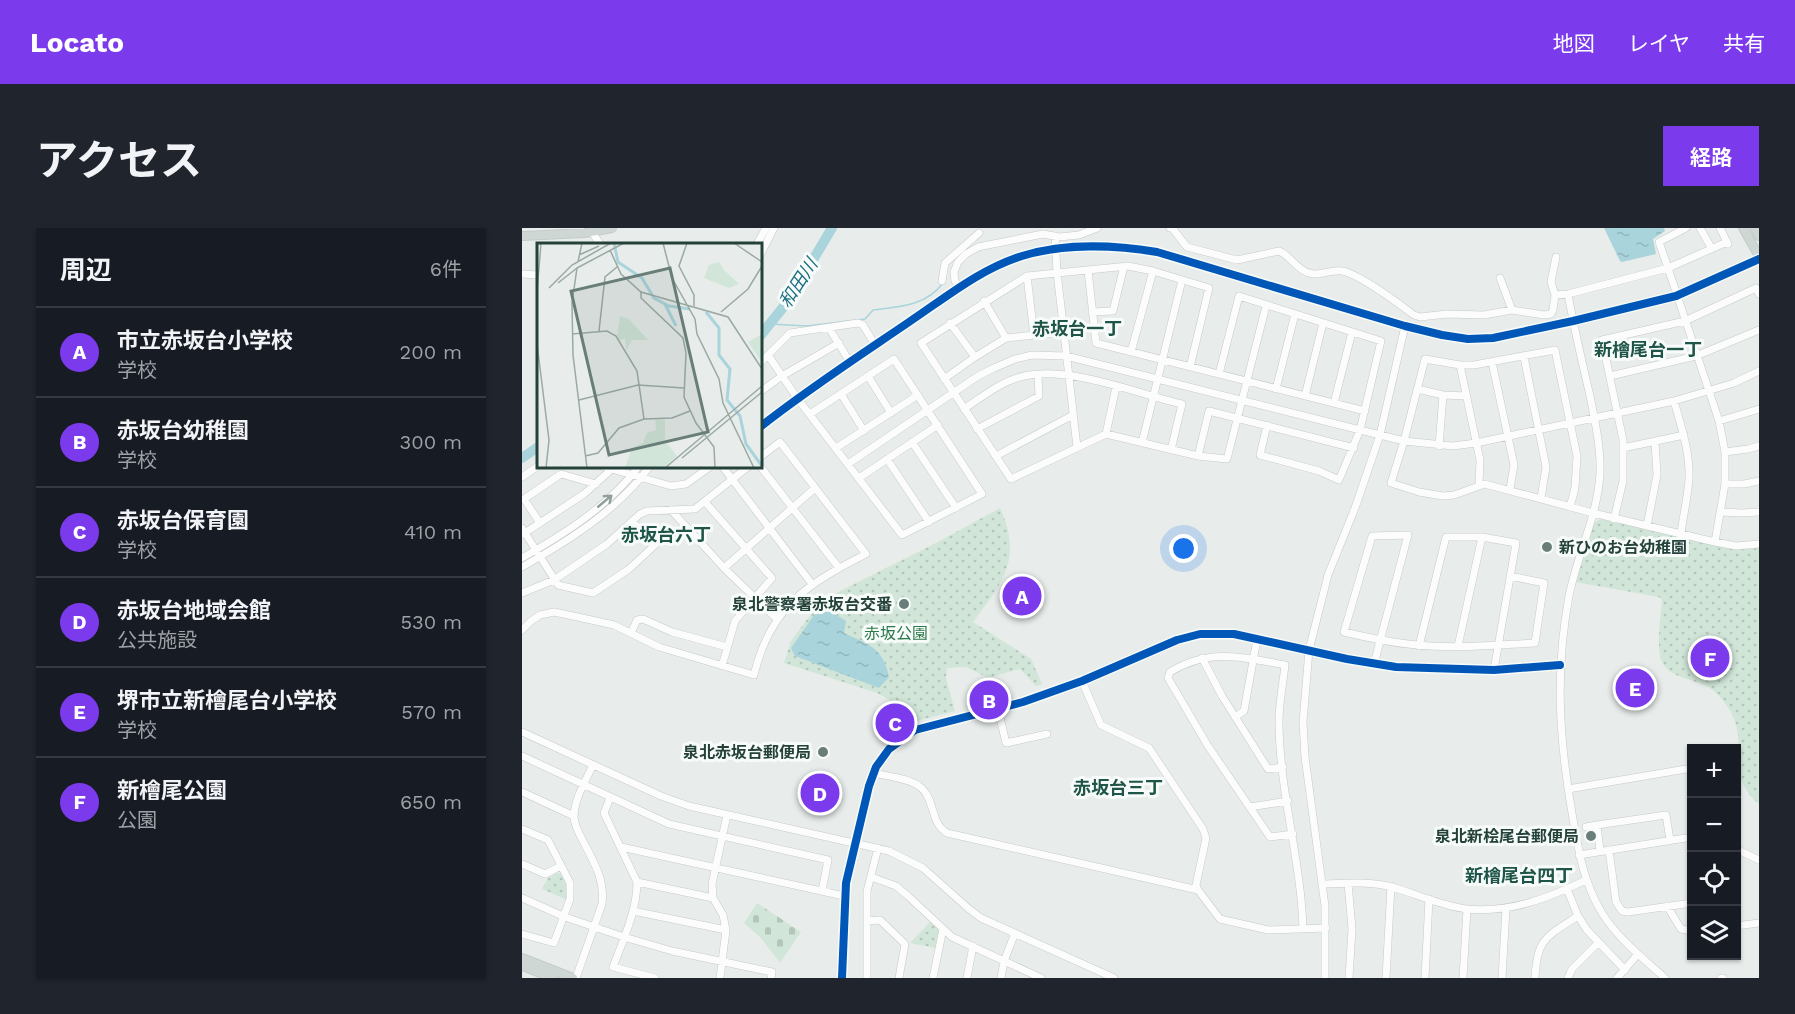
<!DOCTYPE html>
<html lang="ja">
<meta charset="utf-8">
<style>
body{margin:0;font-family:"Work Sans","Noto Sans JP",sans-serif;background:#20242c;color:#f1f3f6}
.controls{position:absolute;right:18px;bottom:18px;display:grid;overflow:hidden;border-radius:0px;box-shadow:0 2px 4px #0004}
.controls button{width:54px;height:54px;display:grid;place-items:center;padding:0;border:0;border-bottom:2px solid #363941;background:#171b24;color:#f1f3f6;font:30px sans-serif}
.you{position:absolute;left:662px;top:321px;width:21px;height:21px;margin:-15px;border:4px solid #fff;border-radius:50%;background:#1a73e8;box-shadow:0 0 0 9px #1a73e833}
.badge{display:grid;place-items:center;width:39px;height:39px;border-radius:50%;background:#7c3aed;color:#fff;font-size:20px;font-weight:700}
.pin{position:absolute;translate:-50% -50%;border:3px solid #fff;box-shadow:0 2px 6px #0006}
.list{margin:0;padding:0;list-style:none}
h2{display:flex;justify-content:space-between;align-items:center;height:78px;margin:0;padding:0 24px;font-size:26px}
h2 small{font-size:20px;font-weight:400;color:#9ea1a6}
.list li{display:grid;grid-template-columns:39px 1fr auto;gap:18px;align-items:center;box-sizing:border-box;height:90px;padding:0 24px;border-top:2px solid #363941}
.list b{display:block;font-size:22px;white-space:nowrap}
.list p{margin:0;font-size:20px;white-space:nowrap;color:#9ea1a6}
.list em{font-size:20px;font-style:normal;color:#9ea1a6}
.icon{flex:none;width:33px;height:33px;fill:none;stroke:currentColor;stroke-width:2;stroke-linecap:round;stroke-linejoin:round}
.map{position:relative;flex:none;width:1237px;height:750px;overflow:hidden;border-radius:0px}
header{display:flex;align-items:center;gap:36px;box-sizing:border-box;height:84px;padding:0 30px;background:#7c3aed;color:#fff}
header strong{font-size:28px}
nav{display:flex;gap:33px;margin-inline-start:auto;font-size:21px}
.intro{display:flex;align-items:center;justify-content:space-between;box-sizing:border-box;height:144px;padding:0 36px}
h1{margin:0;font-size:42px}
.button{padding:15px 27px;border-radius:0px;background:#7c3aed;color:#fff;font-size:21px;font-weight:700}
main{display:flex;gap:36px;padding:0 36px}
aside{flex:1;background:#171b24;border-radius:0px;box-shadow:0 2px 4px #0004}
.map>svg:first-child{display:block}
.cemetery{fill:url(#cemetery-stones)}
.park{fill:url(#park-dots)}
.water{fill:url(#water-ripples)}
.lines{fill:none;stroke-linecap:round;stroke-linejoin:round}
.stream{stroke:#a9d4db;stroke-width:1.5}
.river{stroke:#a9d4db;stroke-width:10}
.minor-casing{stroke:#c5cac8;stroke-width:8}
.major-casing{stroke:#c3ccc9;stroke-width:10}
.minor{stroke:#fcfcfc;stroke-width:7}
.major{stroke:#cfd7d5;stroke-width:8}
.cycleway-casing{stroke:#f7fbf9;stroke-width:11}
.cycleway{stroke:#0057b8;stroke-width:8}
.oneway{stroke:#909f9b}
.poi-dot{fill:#697e78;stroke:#f7fbf9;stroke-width:2}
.labels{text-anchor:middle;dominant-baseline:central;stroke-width:6;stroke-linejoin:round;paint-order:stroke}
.poi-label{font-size:16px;font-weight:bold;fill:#24423a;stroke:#f7fbf9;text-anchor:end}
.park-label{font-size:16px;fill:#2d7a4b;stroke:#f7fbf9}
.water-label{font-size:18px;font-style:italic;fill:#1c6f80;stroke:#f7fbf9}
.neighbourhood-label{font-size:18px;font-weight:bold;fill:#1f5548;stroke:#f7fbf9}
.inset-river{fill:none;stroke:#a9d4db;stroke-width:3}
.inset-road{fill:none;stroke:#9aa9a4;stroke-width:1.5}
.view{fill:#697e78;fill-opacity:0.15;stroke:#697e78;stroke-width:3}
.inset-edge{fill:none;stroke:#24423a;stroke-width:3}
</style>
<header>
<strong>Locato</strong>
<nav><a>地図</a><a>レイヤ</a><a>共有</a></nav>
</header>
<div class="intro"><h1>アクセス</h1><a class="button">経路</a></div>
<main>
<aside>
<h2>周辺<small>6件</small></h2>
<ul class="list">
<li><span class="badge">A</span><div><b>市立赤坂台小学校</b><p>学校</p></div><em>200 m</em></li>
<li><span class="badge">B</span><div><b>赤坂台幼稚園</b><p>学校</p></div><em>300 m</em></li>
<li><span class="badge">C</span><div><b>赤坂台保育園</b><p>学校</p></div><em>410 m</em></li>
<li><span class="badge">D</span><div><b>赤坂台地域会館</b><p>公共施設</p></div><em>530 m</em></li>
<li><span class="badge">E</span><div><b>堺市立新檜尾台小学校</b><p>学校</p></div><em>570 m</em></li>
<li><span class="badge">F</span><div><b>新檜尾公園</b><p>公園</p></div><em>650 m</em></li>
</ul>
</aside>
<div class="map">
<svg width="1237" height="750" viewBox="0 0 1237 750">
<defs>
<pattern id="cemetery-stones" width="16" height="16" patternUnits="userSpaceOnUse" patternTransform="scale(1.5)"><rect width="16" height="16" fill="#d1e6d8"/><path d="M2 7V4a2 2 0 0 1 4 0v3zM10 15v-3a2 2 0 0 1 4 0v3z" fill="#b3c6ba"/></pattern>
<pattern id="park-dots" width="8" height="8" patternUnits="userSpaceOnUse" patternTransform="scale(1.5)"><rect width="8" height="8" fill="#d1e6d8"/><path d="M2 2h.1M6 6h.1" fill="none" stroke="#b3c6ba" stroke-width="1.8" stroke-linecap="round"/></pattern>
<pattern id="water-ripples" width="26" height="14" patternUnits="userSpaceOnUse" patternTransform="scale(1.5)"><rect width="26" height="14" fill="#a9d4db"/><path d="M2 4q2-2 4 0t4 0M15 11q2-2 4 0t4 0" fill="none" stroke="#91b7bd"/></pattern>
</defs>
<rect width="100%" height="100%" fill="#e8edeb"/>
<!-- cemetery -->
<path class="cemetery" d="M235 675 279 704 258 735 239 710 222 695Z"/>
<!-- park -->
<path class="park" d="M478 280C501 330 481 355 451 394L509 431 520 456 514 458 498 441 466 450 444 439 425 440 424 450 433 483 391 494 366 471 355 465 262 435 269 413 295 378 318 363 414 315Z
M1079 291 1192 317 1213 321 1237 320V576C1203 547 1225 525 1212 491 1207 478 1194 462 1182 457 1169 451 1149 449 1141 436 1133 423 1139 388 1140 372L1137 369 1053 354 1071 295Z
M35 645 40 646 46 663 45 672 20 661 26 650Z
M409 693 417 701 414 720 388 715Z"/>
<!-- water -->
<path class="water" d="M1082 0H1142L1143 3 1131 11 1134 26 1100 34 1098 33Z
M302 379 324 393 322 405C347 417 361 419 367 449L357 460 273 428 269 420 297 380Z"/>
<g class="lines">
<!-- stream -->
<path class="stream" d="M248 96 285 98 343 91 351 82C377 79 404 78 421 55"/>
<!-- river -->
<path class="river" d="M238 108 267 72 310 0
M0 230 16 219"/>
<defs>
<path id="minor" d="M648 0 651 1 665 19 715 32 757 23C769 28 775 42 787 45 797 49 809 41 820 43 838 46 876 75 892 87L898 89 925 86 962 87 990 82 1022 87 1029 86 1031 82 1033 67 1046 66 1146 40 1197 193 1203 224V256L1193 314
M1164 0 1137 14 1146 40 1205 14
M1178 0 1190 21
M1198 0 1206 16
M70 4 78 16
M533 8 535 44 555 219
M235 16 244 0
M238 27 252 0
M566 42 574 115 843 183
M0 46 16 47
M505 48 512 107
M978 50 990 82
M420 53 423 35 457 5
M438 60 433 53 432 44 436 34 444 26 456 19 521 6 537 9 557 7 575 0
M1046 66C1052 100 1060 134 1068 168 1073 193 1079 220 1078 245 1076 287 1055 327 1047 368 1033 443 1037 510 1050 585 1056 620 1061 654 1080 685 1096 711 1121 730 1143 750
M1033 67 1029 54 1034 29
M462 73 484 110
M570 84 591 83 602 38
M428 95 453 129
M307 100 328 134
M609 124 631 43
M246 127 275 170 380 307 460 266 372 131 288 186
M1002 129 1024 239 1019 270
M970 134 992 237 988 261
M238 135 268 105 336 95 341 97 353 117
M938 137 958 232 957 257
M668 139 687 60 631 43 606 38 505 48 399 115 489 251 584 206 676 228 705 231 744 78
M697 146 717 68 859 113 838 202 817 252 797 243 738 227 745 197
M346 148 369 185
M1088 148 1174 128 1237 102
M422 151 453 129 484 110 541 104
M754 161 773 86
M895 161 921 167 944 168
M238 164 260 148 317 115
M319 166 342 203
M783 168 801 95
M1152 173C1159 198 1168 224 1167 250 1166 269 1161 288 1159 306
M812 175 830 104
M442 181C460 169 479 153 502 148 549 138 613 165 660 176L649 222
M1197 193 1237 181
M238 199C286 161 337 128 387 94 423 70 458 41 500 28 542 15 593 17 635 24L883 98 920 107 946 111 971 110 1051 93 1154 68 1237 31
M455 201 517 168 516 147
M584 206 594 159
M390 214 434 280
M620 215 660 52
M917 218 921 167
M314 220 396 167
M1101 220 1162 207
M1203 224 1226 221 1237 218
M474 228 551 187
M676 228 687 183 832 220
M365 231 407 294
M326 236 456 148 472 140 493 131 510 127 544 128 882 213 931 218 954 215 1152 173 1212 155 1237 143
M79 238 149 258 164 256 189 238
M200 238 290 356
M238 238 317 340
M0 249 16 238
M337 250 416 197
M1203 256H1222L1237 253
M183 274 250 350 213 393 200 438
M1048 279 1053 260 1055 228 1033 122 952 137H938L903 131 882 213 869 255 897 264 921 268 932 267 963 256 1071 285 1193 314 1214 318 1237 316
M149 282 202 340 255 391
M1199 284 1220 285 1237 284
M1092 291 1101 253V212L1080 112 1163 93 1234 60 1237 66
M18 295 2 271 39 246 74 256
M1125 298 1135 247 1133 213
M0 300 36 357 71 365 107 341 133 317 110 293
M1 306 62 266 91 240
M0 330C42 306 87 278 117 238
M0 339C46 313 96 282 128 238
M202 340 293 260
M0 365 32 352 85 316 118 286 125 283 173 281 227 238
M0 402 9 393 18 387 32 384 51 388 92 397 137 419 232 447C248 379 285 356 344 326L258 214 238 229
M109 405 115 392 121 391 150 404 205 419
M897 418 924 309H960
M936 418 960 309 994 315 972 442
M680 430 700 468 746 541 761 539
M852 436 886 307 850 308 822 404C847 410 871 415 896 417 935 421 974 417 1013 415L1022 355 988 348
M560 453 579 497 627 520 681 601 684 610 674 657 676 662 698 691 746 702 804 700
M476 481 484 515 525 506
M713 489 722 483 735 411
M0 504 139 568 167 578 367 623 401 640 447 681 459 690 592 750
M0 528 147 596 306 632 300 663
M351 545C365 548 385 550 397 558 414 570 407 594 425 605L676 662
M1046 561 1170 540
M0 564 52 588
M88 570 82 585 115 654C115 683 101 712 91 739L133 750
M728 579 766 573
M1064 599 1075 597
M0 601 26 612 48 655V671L32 715 0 706
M771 606 748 609 686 518 646 450 648 444C687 420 721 429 763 437 761 456 757 474 757 493 757 563 779 631 781 701
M99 619 322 668
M1214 621 1237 632
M1087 622 1094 674 1100 683 1106 684 1170 675
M1078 623 1075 597 1144 587 1148 612
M1057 627 1170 609
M0 636 23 646 39 638
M349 649 374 658 386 668 430 709 519 750
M115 654 191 670
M826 655 830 701 827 750
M801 656C824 655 848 653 870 659 895 666 919 678 945 681 989 685 1026 670 1064 652
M1045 661 1056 688 1065 702 1103 742
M0 670 43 689 102 709 150 723 250 744 249 750
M1145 678 1159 701 1170 703
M111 683 204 702
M345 693 358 692 383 716 377 750
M1214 698 1237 695
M54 750 80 676C83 653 73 636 62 615 58 607 53 599 52 590 52 571 63 554 71 537
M198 750 204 702 201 687 191 670 190 656 205 587
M320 750 324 655 347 558 354 539 367 521 393 502 501 474 560 453 655 412 678 406H712L825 431 874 439 972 442 1038 437
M345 750V663L356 620
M411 750 421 701
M445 750 451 718
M479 750 482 733 493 705
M803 750V678L783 529 781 494 787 422 806 347 833 280 858 207 883 98
M864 750 869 658
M903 750 907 671
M941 750 945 681
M980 750 984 680
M1013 750C1015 710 1024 709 1056 688
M1046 750 1050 741 1076 715
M1095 750 1116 726
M1199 750H1201"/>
<path id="major" d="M1221 0 1237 28
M1233 0 1237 8
M0 8 63 5 90 0
M0 730 51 750
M0 738 31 750"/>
</defs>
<!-- minor casing -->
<use href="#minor" class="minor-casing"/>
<!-- major casing -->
<use href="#major" class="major-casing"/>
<!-- minor -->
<use href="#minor" class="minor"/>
<!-- major -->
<use href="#major" class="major"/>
<defs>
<path id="cycleway" d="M238 199C286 161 337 128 387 94 423 70 458 41 500 28 542 15 593 17 635 24L883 98 920 107 946 111 971 110 1051 93 1154 68 1237 31
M320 750 324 655 347 558 354 539 367 521 393 502 501 474 560 453 655 412 678 406H712L825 431 874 439 972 442 1038 437"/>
</defs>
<!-- cycleway casing -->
<use href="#cycleway" class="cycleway-casing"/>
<!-- cycleway -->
<use href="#cycleway" class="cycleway"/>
</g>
<!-- one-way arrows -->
<defs><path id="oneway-shaft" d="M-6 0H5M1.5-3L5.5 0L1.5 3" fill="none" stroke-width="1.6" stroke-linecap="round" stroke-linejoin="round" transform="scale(1.5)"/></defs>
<use class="oneway" href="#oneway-shaft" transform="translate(83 273) rotate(-40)"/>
<!-- markers -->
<g class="poi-dot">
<circle cx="1025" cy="319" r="6"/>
<circle cx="382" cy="376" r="6"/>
<circle cx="301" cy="524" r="6"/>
<circle cx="1069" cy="608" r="6"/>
</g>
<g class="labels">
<!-- poi labels -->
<g class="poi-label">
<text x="1037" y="319" text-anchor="start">新ひのお台幼稚園</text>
<text x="370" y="376">泉北警察署赤坂台交番</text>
<text x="289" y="524">泉北赤坂台郵便局</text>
<text x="1057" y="608">泉北新桧尾台郵便局</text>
</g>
<!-- park labels -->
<g class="park-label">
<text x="374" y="405">赤坂公園</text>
</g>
<!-- water labels -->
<g class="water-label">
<text transform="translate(276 55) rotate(-57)">和田川</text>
</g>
<!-- neighbourhood labels -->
<g class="neighbourhood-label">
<text x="555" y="100">赤坂台一丁</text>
<text x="1126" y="121">新檜尾台一丁</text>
<text x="144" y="306">赤坂台六丁</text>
<text x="596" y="559">赤坂台三丁</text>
<text x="997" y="647">新檜尾台四丁</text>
</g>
</g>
<!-- overview -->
<g transform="translate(15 15)">
<rect width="225" height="225" fill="#e8edeb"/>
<path d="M182 19 187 27 202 41 192 45 167 35 172 22ZM83 73 92 76 111 97H95L89 108 88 95 82 98 80 92ZM225 91V117L224 118 211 99ZM118 176 128 177V198L140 213 126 225H88L95 205 106 200 110 190 119 187Z" fill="#d1e6d8"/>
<path class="inset-river" d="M77 0 81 19 105 35 117 55 132 63 153 66M128 61 139 83M169 69 182 85V112L193 126 190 157 203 173 209 201 225 223"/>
<path class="inset-road" d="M126 0 135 35 158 76 160 91 182 136 186 160 217 225M150 0 142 23 157 52V63M197 0 225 19M73 7 84 31 104 49 191 74 225 126M42 12 62 3M41 19 45 0M21 40 40 25M12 45 35 22 74 0M104 48V55L146 95 149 110 147 154 159 180 177 204 178 225M0 49 4 0M184 69 211 46 225 23M62 88 68 34 80 24M35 91 70 88 79 93 100 128 107 176M0 101 12 197 9 225M42 157 101 142 147 145M48 213 61 210 82 185 107 176 135 175 153 168M145 215 225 149M50 225 36 112 35 60 40 25 87 0M128 225 225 143"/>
<path class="view" d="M133 25 171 189 72 212 34 48Z"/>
<rect width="225" height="225" class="inset-edge"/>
</g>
</svg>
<div class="controls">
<button>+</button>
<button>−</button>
<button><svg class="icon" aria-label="locate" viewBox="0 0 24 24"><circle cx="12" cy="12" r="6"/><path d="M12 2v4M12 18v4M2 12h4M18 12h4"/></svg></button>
<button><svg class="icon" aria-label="layers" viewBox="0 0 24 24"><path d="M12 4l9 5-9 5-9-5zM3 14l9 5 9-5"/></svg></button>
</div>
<div class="you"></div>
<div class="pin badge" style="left:500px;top:368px">A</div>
<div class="pin badge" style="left:467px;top:472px">B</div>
<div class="pin badge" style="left:373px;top:495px">C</div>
<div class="pin badge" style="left:298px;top:565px">D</div>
<div class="pin badge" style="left:1113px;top:460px">E</div>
<div class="pin badge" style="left:1188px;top:430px">F</div>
</div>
</main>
